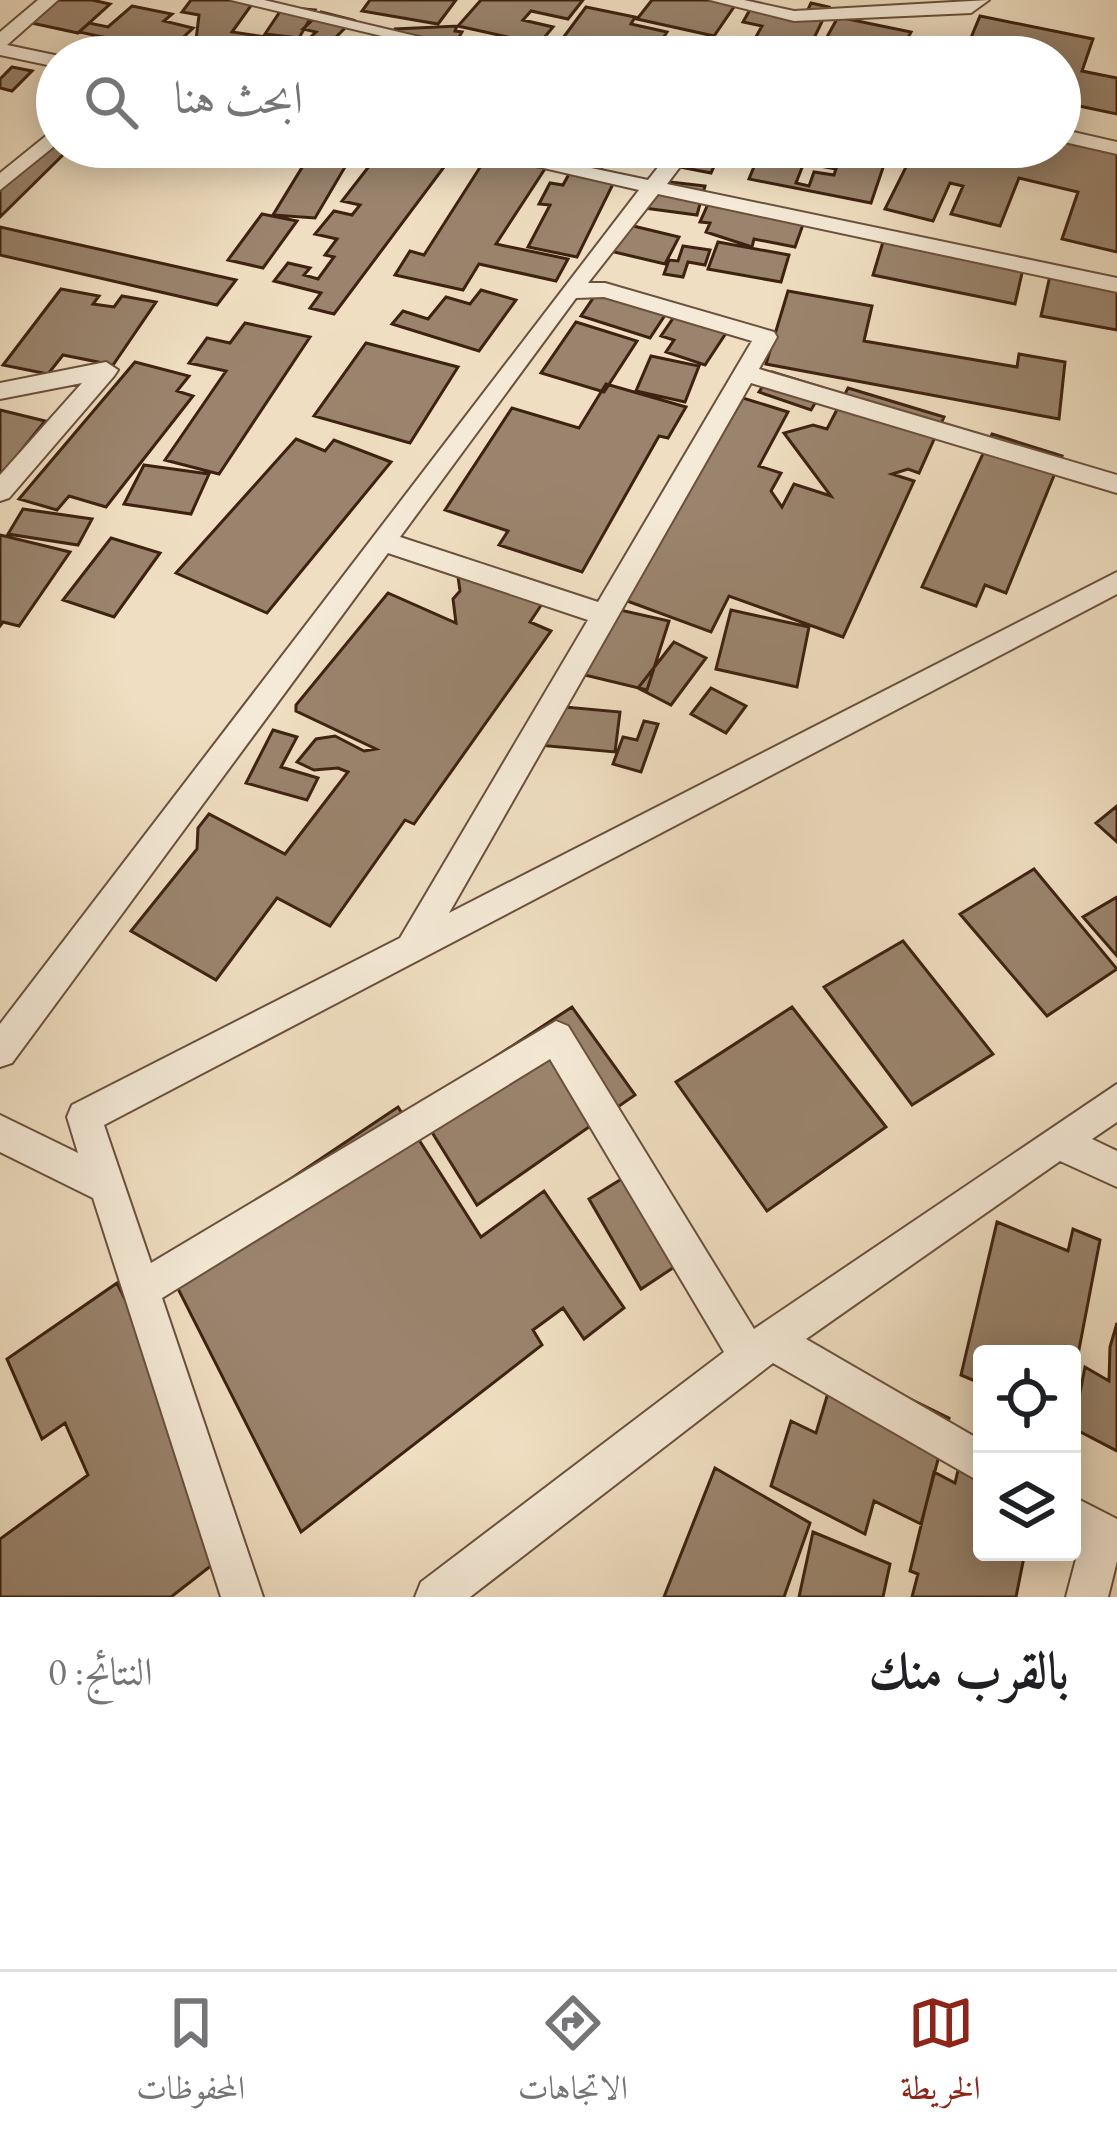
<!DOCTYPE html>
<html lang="ar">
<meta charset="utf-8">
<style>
body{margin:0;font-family:"EB Garamond",Amiri,serif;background:#f2f2f2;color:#202124;direction:rtl}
.controls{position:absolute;right:36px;bottom:36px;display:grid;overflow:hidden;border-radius:12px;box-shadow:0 6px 30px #0003}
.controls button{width:108px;height:108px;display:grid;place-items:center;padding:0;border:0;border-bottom:3px solid #e0e0e0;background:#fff;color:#202124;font:60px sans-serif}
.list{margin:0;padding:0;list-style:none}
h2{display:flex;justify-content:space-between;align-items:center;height:156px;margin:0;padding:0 48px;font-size:51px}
h2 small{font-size:39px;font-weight:400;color:#757577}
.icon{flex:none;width:66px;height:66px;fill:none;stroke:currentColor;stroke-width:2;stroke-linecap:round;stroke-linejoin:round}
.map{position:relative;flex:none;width:1117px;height:1597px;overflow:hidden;direction:ltr}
.search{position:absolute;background:#fff;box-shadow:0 6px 30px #0003;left:36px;right:36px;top:36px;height:132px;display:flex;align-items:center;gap:30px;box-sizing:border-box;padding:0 42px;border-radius:66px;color:#757577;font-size:45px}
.sheet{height:372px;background:#fff}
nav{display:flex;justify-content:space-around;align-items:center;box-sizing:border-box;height:168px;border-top:3px solid #e0e0e0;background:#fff;font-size:33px;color:#757577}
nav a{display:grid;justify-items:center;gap:6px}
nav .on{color:#8f2418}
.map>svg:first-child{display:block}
.building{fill:#9a846d;stroke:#3e2211;stroke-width:3}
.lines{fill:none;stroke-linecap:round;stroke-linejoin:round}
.street-casing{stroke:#6a513d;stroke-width:4}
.street{fill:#f5ead7;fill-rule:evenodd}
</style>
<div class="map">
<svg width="1117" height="1597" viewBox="0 0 1117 1597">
<rect width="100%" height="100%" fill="#efdec1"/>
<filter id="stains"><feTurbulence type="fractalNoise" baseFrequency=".00167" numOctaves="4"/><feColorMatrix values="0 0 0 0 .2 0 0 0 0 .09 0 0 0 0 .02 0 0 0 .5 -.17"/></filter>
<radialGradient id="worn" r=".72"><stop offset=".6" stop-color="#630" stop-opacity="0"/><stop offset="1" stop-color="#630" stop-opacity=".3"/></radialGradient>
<!-- building -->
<path class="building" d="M46 0H92L110 4 78 33 22 21Z
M191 0H255L232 32 279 39 275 45 368 57H194L199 15 182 12Z
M370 0H456L438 24 362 11Z
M481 0H583L568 19 531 11 523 20 553 27 539 44 458 26Z
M652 0H733L738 1 714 36 637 19Z
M811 3 829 7 805 57 747 53 762 26 743 22 752 6 805 16Z
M132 6 172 14 164 21 193 28 169 51 79 32 89 23 108 27Z
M283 7 315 10 299 38 265 34Z
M586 7 635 17 631 24 667 32 656 49 694 57 700 47 723 52 720 57H585L554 50Z
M321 12 353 20 324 49 303 44 316 32 303 29Z
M980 16 1093 39 1082 71 1117 78V114L1060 102V57H963Z
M838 17 911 32 902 49 934 56 816 57Z
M457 26 455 31 462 32 448 56 378 57 395 29Z
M480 43 538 55 458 57 464 50 474 52Z
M12 67 32 71 12 91 0 88V79Z
M57 126V147H71L0 217V180Z
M1060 133 1117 146V252L1062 239 1078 192 1019 178 1000 226 951 214 963 186 950 183 933 221 885 209 915 149 963 161 969 147H1060Z
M284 147H372L361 165 280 152Z
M384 147H459L334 314 310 308 321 293 274 281 288 263 310 268 304 275 318 279 334 257 325 255 337 239 315 234 334 211 352 215 360 205 342 201Z
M493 147 554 155 496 244 568 259 556 281 479 264 463 290 395 275 410 251 424 255Z
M673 147H723L711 173 664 164Z
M762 147H810L796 183 809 186 814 172 834 175 836 169 820 166 824 154 851 159 856 147H890L871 203 749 179Z
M306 161 345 167 315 218 273 215Z
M575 163 602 167 597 177 615 180 577 257 528 247 550 205 539 204 550 183 563 185Z
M653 180 705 186 697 215 644 208Z
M712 195 806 216 795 247 754 239 752 247 706 232 710 223 700 222Z
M262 214 297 221 263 268 228 260Z
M625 224 679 237 665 264 610 251Z
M0 227 236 280 217 305 0 255Z
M886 232 1025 260 1015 304 873 275Z
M718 242 789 255 781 282 708 269Z
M683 246 710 250 705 265 688 262 683 277 664 274 669 260 678 261Z
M1051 271 1117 285V330L1041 316Z
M602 285 671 306 650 338 581 316Z
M61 289 99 296 93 304 114 307 122 296 156 302 113 365 63 355 48 374 3 365Z
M481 290 516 300 479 351 392 324 403 311 428 319 446 297 470 304Z
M788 291 872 306 864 341 1017 367 1019 354 1065 362 1059 419 766 364Z
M676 314 728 330 705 365 666 352 674 340 661 336Z
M576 322 637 341 604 392 541 373Z
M245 323 310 337 219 474 165 460 226 371 189 363 207 338 230 343Z
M366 343 458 367 410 443 314 416Z
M651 356 699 366 685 402 636 391Z
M135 362 189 376 177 391 193 396 106 507 69 496 57 510 19 499Z
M772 372 824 388 811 410 759 392Z
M606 384 686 407 668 438 659 436 582 572 499 545 508 531 445 510 512 408 579 428Z
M848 388 944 417 919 473 908 469 892 474 914 481 843 637 729 596 711 632 619 598 654 551 743 398 788 412 759 466 781 473 771 491 782 507 794 484 831 496 784 433 813 425 827 429Z
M0 410 45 421 0 477Z
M992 434 1062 456 1006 593 985 585 976 606 922 587Z
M296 439 325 451 334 440 391 462 267 613 176 573Z
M144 465 209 474 191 514 124 504Z
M23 509 92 519 78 545 8 534Z
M0 535 70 552 19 626 3 622 0 626Z
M111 538 160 553 114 617 63 600Z
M455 555 548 595 530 622 551 631 414 824 405 820 330 926 277 898 216 980 131 931 197 849 198 828 209 814 285 854 348 772 338 768 314 770 297 762 316 739 335 736 364 751 376 749 296 711V705L388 593 456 623 453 599 460 591Z
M598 605 669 621 647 690 568 671Z
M731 610 809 627 797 687 716 669Z
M674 642 706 658 671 705 638 688Z
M711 688 746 706 726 733 691 714Z
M543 705 620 712 615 752 537 745Z
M644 721 658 724 641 772 613 764 623 737 637 740Z
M273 730 297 737 281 767 318 778 307 800 246 783Z
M1117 806V842L1096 823Z
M1034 869 1117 969 1047 1016 960 914Z
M1117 897V956L1083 917Z
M903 941 993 1054 912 1105 824 987Z
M572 1007 635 1095 477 1205 417 1108Z
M792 1007 886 1127 767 1211 676 1082Z
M398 1107 481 1237 544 1191 624 1308 584 1339 563 1308 533 1330 542 1345 301 1532 165 1263Z
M641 1167 694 1254 641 1289 589 1199Z
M997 1222 1068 1251 1073 1229 1100 1240 1072 1386V1354H982V1384L961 1375Z
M117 1283 244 1540 171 1597H0V1539L88 1475 65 1423 42 1439 7 1359Z
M1117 1323V1451L1073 1428 1085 1367 1109 1381 1110 1347Z
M837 1363 949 1418 921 1524 874 1501 865 1534 771 1486 791 1421 816 1433Z
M964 1445 982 1454V1552H1025L1016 1597H912L918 1574 910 1571 934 1472 955 1483Z
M715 1468 810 1523 784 1597H664Z
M813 1532 890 1564 883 1597H799Z"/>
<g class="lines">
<defs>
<path id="street" d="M38 0H58L7 45 64 57H57V67L0 55V32Z
M231 0H264L504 57H470Z
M710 0H744L794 11 989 0 971 13 794 21Z
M57 127V144L0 190V173Z
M1060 129 1117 142V154L1060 141Z
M453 147H492L648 180 674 147H695L667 184 1117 278V292L658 194 588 283H605L774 332 777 337 759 369 1117 475V493L751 383 449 913 1117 572V594L104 1125 151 1263 556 1021 568 1026 754 1329 1117 1084V1122L1092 1139 1117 1151V1187L1060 1161 806 1339 982 1441V1483L773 1363 470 1597H415L421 1582 724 1352 550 1059 162 1298 263 1597H221L93 1198 0 1152V1115L78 1153 67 1117 72 1105 400 938 588 620 388 553 12 1063 0 1067V1024L639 190ZM604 297 752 341 598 602 400 537 576 298Z
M892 147H922L912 153Z
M106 362 118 370 114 376 9 498 0 501V475L82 383 0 399V383Z
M1072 1496 1117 1519V1561L1108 1597H1066L1080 1544 1072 1539Z"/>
</defs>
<!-- street casing -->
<use href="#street" class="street-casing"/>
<!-- street -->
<use href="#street" class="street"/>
</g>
<rect width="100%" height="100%" filter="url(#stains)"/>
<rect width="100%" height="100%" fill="url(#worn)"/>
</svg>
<div class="controls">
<button><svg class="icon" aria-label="locate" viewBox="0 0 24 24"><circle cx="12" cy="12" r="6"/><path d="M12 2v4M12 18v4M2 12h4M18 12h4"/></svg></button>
<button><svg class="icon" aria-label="layers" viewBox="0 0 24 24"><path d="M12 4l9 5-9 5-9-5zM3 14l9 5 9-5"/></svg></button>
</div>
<div class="search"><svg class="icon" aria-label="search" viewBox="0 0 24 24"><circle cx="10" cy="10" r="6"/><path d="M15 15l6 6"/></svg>ابحث هنا</div>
</div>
<section class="sheet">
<h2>بالقرب منك<small>النتائج: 0</small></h2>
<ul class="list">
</ul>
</section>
<nav>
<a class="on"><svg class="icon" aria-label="map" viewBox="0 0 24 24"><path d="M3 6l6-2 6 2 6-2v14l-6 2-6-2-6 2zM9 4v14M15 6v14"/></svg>الخريطة</a>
<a><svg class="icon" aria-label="directions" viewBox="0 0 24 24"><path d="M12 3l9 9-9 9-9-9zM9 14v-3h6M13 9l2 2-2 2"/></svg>الاتجاهات</a>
<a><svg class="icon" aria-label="saved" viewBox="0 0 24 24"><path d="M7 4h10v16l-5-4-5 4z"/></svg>المحفوظات</a>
</nav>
